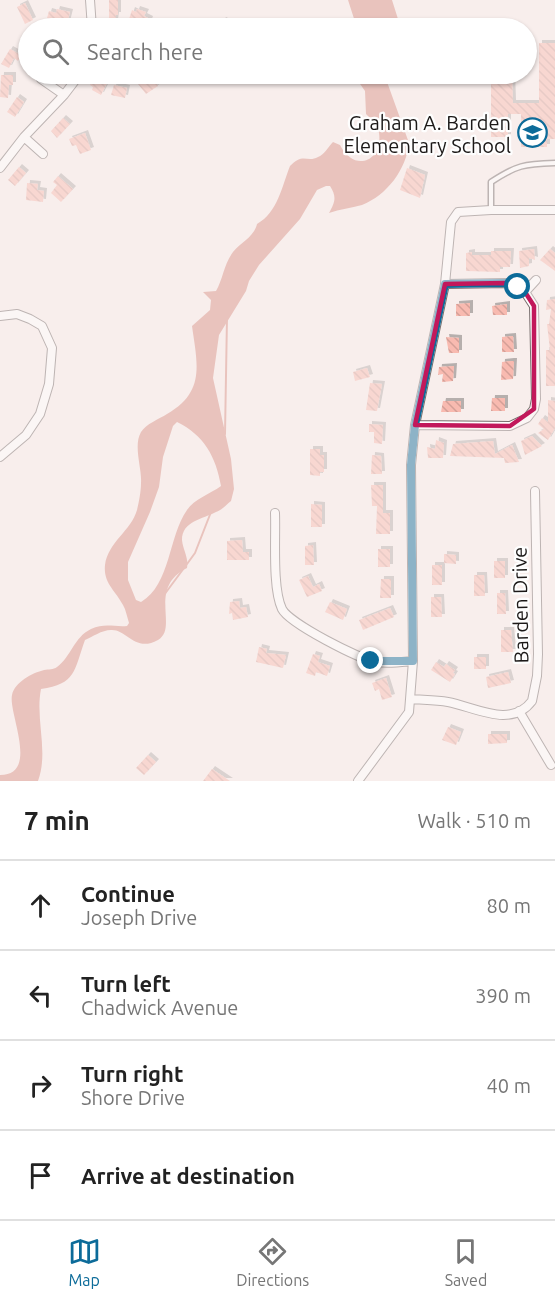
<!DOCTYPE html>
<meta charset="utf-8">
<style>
body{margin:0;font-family:Ubuntu,sans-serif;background:#f6f6f6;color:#222}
.stop{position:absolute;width:18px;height:18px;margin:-14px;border:4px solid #0c6b99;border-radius:50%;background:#fff}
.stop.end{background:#0c6b99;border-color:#fff;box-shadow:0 2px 6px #0008}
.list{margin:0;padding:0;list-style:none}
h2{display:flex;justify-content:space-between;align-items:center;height:78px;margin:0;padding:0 24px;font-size:26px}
h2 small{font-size:20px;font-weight:400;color:#767676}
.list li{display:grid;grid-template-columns:39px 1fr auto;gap:18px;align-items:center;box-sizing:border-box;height:90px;padding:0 24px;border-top:2px solid #e0e0e0}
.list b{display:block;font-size:22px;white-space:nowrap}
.list p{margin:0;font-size:20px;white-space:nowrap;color:#767676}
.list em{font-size:20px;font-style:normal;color:#767676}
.icon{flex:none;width:33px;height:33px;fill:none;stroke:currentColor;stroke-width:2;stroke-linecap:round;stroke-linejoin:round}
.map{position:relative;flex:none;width:555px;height:781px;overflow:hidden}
.search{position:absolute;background:#fff;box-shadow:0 2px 4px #0004;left:18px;right:18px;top:18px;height:66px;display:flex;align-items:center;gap:15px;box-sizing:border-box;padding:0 21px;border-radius:33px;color:#767676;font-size:22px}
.sheet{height:438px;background:#fff}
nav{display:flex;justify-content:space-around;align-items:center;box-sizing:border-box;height:84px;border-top:2px solid #e0e0e0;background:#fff;font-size:16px;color:#767676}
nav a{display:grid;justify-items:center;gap:3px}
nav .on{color:#0c6b99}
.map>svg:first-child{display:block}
.water{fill:#d88f84;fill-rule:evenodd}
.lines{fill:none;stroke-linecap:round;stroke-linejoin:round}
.stream{stroke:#d88f84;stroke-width:2}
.building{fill:url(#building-back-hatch);filter:url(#shadow)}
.lane-casing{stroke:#776e6d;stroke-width:7}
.street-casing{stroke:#776e6d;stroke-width:10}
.lane{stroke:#fff;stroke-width:4}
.street{stroke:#fff;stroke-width:8}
.route{stroke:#0c6b99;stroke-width:8}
.marked{fill:none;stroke:#c2185b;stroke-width:4.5;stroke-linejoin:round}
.labels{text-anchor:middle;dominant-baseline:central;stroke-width:4.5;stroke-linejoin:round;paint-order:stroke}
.poi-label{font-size:20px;fill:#1c1918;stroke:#fefefe;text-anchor:end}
.street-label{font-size:20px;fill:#1c1918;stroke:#fefefe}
</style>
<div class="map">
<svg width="555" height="781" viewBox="0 0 555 781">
<defs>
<pattern id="building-back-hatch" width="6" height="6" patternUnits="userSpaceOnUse" patternTransform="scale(1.5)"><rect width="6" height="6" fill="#f8bab0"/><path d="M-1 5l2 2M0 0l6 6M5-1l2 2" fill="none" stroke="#d49f97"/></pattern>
<filter id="shadow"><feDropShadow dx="3" dy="-3" stdDeviation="0" flood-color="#0004"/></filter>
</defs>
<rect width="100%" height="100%" fill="#f8eeec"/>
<!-- water -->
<path class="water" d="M348 0H392L398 19 397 28H357Z
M353 74H386V79L409 143C406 170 387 195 362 205 351 208 340 209 329 213 335 202 337 197 330 186H326L317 190 300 219 259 265 249 281 246 291 219 335 213 378 231 459 234 489 231 501C226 505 222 510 216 512 203 519 182 521 182 540 183 550 189 558 187 568 147 588 179 628 158 640 135 653 127 629 111 630 102 630 92 637 85 640 74 671 76 684 41 689 35 720 49 751 38 781H0V775C40 775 8 713 12 695 15 682 32 673 44 670 49 669 53 670 57 667 71 657 74 637 91 629 104 623 114 627 127 626L129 623C127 617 126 610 123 605 116 591 103 583 105 565 108 542 131 531 137 510 139 502 141 491 141 483 142 468 133 446 141 432 146 424 159 419 167 414 206 392 197 363 192 326L210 310 211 300 203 292 216 291C223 279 224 264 233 252 241 242 254 237 257 224 278 212 282 186 290 166 303 152 307 163 318 157 324 155 328 147 333 142L340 145C355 174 383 160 379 133 378 126 371 119 366 114L365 91ZM177 422C204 435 216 457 221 486 210 494 194 499 187 510 168 537 171 584 141 602L136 600 128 580V562L150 512 159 487 163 457 173 426Z"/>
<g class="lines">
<!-- stream -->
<path class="stream" d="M225 434 227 317
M187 564 195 553 211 512
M164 595 184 568"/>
</g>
<!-- building -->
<path class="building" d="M109 0H118V15H116L115 22H109Z
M25 3 33 20 25 24 17 7Z
M57 9 70 12 67 24 47 18 49 11 56 13Z
M137 9 146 12 144 16 150 19 147 27 135 25 136 21 129 19 132 10 136 12Z
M224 20 228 28H207Z
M539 43H555V139H547V147H521V114H508V137H491V74H512L513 103H539Z
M10 49 21 55 18 61 14 58 9 68 1 64Z
M1 75H13V85H9L8 98 0 97Z
M100 75 109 79 101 95 92 90 93 87 90 85 94 77 98 79Z
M153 78 158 86 146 94 138 84 144 79 146 82Z
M114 85 127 88 125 98 111 95Z
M17 97 24 102 15 117 7 112Z
M63 118 70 124 57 138 51 131Z
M85 133 91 150 80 154 76 145 72 146 69 139Z
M19 167 26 173 15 186 8 180Z
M407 168 425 175 420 198 400 190Z
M58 176 73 189 61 202 51 193 57 185 53 182Z
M27 183 38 184 37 190 44 191 43 202 26 200Z
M534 249 535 260 529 258V266L520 268 519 251Z
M550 249 555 253V271L540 260Z
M491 251H511L510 267H500V272L466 271V253L472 252V255H491Z
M555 299V386H546V350H550L547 324H549L551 309 546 310 547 300Z
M470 303V316H456V304Z
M507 304V315H493L492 306Z
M513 336 514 352H502V337Z
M446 337 459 338V353H449Z
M511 361H514L513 379 501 380 502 362Z
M454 366 453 381 442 382 443 374 438 375 439 367Z
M367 368 370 377 355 381 353 372Z
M370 383 382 384 377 411 366 410Z
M492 398H505V411H491Z
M548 400 555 401V428L548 440 538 433 544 429 538 424 542 418 548 422Z
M443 401H461V412H441Z
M369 424 383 425 382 444 374 443V432H369Z
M532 436 542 446 525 455 521 441Z
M436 440 444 443 443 458H428L427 447 435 449Z
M493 441 495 454 512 445 519 462 505 463 504 458 450 456 453 444Z
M310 449H320V455H324V472H320V476L310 475Z
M372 455 381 456 382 474H371Z
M371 485H383V513H390V534H376L377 506H372Z
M311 504 322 505V527H311Z
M242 540 243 552H249V560H227V541Z
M313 545 314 565H305V546Z
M378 549H390V567H378Z
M444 554 456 555V564L444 563Z
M494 561H505V578H494Z
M432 565H442V585H432Z
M474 575H484L485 596H474Z
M308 576 313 587 319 584 322 591 307 597 299 580Z
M381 579H391V598H380Z
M497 593H505L506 614H497Z
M431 597H441L442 617H431Z
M239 601 240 608 246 607 248 617 233 620 232 613 229 614 230 602Z
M330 602 347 609 343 620 325 612Z
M390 608 394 617 363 630 359 620Z
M501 630H511L513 652H501Z
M259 647 267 649 266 653 286 655 283 668 256 662Z
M313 654 320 656 318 662 330 666 327 676 316 672 315 676 306 673Z
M474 657H486V669H474Z
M436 662 444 667 446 664 455 670 453 673 455 674 450 682 431 670Z
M508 672 511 683 488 688 486 677Z
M386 678 392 697 382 700 379 689 375 691 372 683Z
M448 727 461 732 456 745 442 740Z
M488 734H507V743L488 744Z
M148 755 156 762 144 775 136 768Z
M212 769 230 781H203Z"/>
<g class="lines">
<defs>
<path id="lane" d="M491 209V182C517 165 524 164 555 163"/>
<path id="street" d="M90 0 92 28
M41 79 64 95
M24 137 43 154
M0 168 24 137 64 95 80 74
M525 292 536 280
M0 316 17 314 30 319 42 326 52 348 49 384 40 414 26 435 0 457
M415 425 510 426 527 418 534 409 536 399 534 306 525 292 507 283 445 284
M275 513C276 537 272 588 282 609 289 623 360 660 377 662 388 664 402 662 413 661
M411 699C423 700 436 700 448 702 475 707 511 729 532 701L537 676 538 654 535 491
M519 711 551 765
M358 781 409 712 413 661 411 465 415 425 445 284 451 222 458 212 491 210H555"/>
</defs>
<!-- lane casing -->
<use href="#lane" class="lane-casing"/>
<!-- street casing -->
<use href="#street" class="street-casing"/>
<!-- lane -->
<use href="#lane" class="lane"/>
<!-- street -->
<use href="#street" class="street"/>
</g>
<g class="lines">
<!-- route -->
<path class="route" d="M371 661H413L411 465 415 425 445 284 507 283 518 287"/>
</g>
<!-- marked area -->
<path d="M0 0H555V781H0ZM507 283 525 292 534 306V409L510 426 415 425 445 284Z" fill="#f8eeec" fill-opacity=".55" fill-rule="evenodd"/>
<path class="marked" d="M507 283 525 292 534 306V409L510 426 415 425 445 284Z"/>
<!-- icons -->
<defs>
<symbol id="school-ring" viewBox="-11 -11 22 22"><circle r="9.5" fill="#fefefe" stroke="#0c6b99" stroke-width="1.5"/><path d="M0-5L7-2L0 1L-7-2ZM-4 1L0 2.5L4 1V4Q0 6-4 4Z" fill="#0c6b99"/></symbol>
</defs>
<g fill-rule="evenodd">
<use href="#school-ring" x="516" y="116" width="33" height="33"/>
</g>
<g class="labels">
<!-- poi labels -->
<g class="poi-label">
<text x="511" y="122">Graham A. Barden<tspan x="511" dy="23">Elementary School</tspan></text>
</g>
<!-- street labels -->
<g class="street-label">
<text transform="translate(520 605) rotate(-91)">Barden Drive</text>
</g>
</g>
</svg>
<div class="stop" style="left:518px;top:287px"></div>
<div class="stop end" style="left:371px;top:661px"></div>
<div class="search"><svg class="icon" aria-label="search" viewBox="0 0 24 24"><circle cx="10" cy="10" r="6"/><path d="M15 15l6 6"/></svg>Search here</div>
</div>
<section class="sheet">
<h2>7 min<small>Walk · 510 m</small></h2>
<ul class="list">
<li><svg class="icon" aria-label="ahead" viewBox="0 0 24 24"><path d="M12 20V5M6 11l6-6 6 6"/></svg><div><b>Continue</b><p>Joseph Drive</p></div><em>80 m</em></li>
<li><svg class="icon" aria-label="left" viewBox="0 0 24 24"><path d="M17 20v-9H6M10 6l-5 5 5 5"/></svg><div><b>Turn left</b><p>Chadwick Avenue</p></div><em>390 m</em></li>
<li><svg class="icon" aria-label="right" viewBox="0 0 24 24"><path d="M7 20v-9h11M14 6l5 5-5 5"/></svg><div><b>Turn right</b><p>Shore Drive</p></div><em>40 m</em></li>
<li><svg class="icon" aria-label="arrive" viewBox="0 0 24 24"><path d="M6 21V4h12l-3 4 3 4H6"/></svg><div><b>Arrive at destination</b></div></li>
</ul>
</section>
<nav>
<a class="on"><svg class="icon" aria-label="map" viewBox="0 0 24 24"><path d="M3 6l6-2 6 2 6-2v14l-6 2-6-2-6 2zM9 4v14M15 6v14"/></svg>Map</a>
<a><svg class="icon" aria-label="directions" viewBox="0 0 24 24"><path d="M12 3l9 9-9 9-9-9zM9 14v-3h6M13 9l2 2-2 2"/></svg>Directions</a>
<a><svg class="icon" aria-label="saved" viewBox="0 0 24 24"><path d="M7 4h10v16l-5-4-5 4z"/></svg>Saved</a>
</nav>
